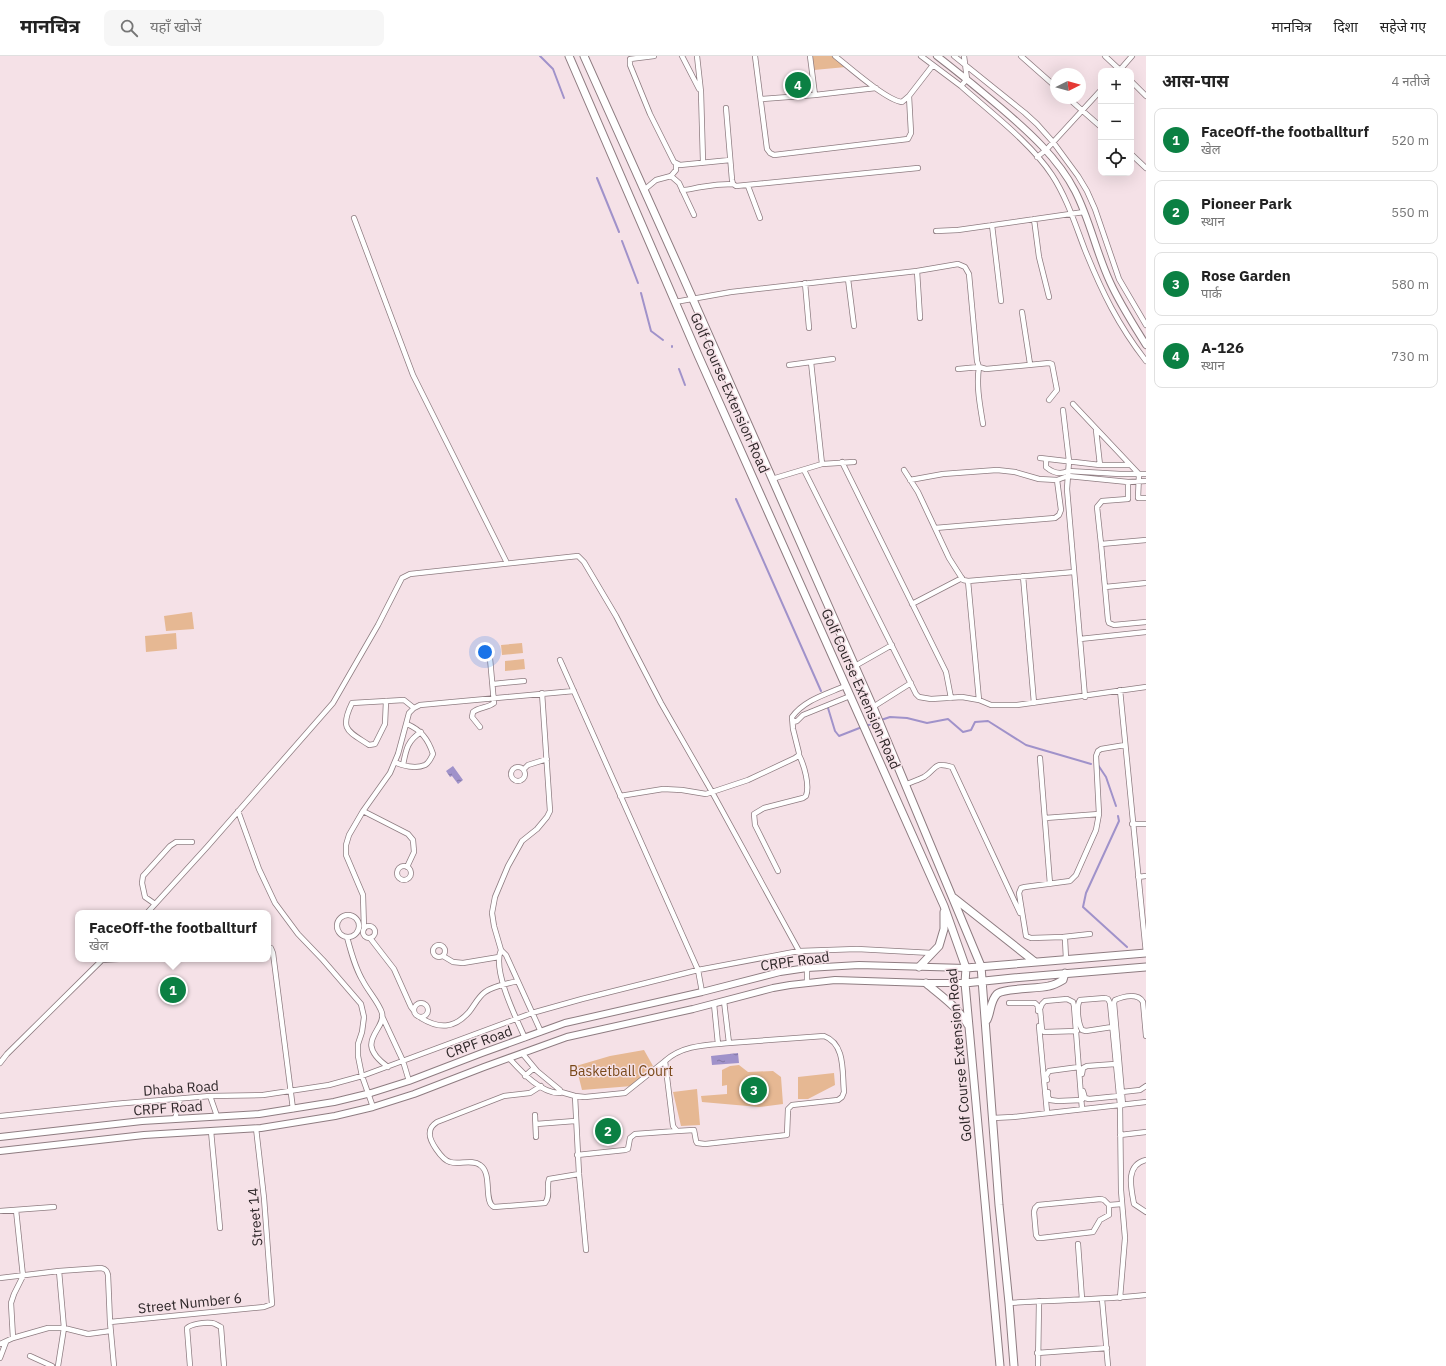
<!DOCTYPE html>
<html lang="hi">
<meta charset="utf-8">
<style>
body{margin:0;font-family:"IBM Plex Sans","Noto Sans Devanagari",sans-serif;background:#f6f6f6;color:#222}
.controls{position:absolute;right:12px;top:12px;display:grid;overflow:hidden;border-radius:8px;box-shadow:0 4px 16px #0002}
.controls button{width:36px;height:36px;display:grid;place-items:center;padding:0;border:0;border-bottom:1px solid #e0e0e0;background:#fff;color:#222;font:20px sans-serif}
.compass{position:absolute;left:1050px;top:12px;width:36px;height:36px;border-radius:50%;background:#fff;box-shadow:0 4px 16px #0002;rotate:84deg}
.you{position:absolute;left:485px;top:596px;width:14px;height:14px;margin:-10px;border:3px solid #fff;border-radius:50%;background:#1a73e8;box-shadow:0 0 0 6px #1a73e833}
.badge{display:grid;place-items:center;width:26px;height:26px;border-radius:50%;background:#0b8043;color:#fff;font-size:13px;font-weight:700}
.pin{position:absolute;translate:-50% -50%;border:2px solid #fff;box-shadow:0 1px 4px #0006}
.popup{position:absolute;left:75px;top:854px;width:196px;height:52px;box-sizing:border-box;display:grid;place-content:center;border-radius:8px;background:#fff;filter:drop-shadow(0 1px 3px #0005);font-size:13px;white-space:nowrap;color:#767676}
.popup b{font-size:15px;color:#222}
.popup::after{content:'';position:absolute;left:50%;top:100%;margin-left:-8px;border:8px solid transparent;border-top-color:#fff}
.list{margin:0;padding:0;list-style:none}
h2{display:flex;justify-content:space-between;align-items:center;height:52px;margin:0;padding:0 16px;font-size:17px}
h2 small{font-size:13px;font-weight:400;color:#767676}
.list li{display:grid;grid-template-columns:26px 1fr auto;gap:12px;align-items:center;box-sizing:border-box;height:64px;margin:0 8px 8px;padding:0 8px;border:1px solid #e0e0e0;border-radius:8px}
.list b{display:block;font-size:15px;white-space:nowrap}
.list p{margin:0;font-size:13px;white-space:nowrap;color:#767676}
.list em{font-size:13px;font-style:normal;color:#767676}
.icon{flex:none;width:22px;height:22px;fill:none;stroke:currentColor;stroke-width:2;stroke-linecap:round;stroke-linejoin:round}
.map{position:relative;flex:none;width:1146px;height:1310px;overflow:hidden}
header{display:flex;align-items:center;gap:24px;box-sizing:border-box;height:56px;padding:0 20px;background:#fff;border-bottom:1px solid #e0e0e0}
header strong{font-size:19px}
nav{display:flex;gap:22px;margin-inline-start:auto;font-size:14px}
.search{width:280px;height:36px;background:#f6f6f6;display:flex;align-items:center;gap:10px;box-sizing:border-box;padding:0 14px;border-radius:8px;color:#767676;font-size:15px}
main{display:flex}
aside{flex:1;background:#fff}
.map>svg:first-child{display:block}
.green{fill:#e6b893}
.water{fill:url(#water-ripples)}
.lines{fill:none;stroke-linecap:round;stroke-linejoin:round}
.stream{stroke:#a092ca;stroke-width:2}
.minor-casing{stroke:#8e7c81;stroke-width:6}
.tertiary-casing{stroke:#8e7c81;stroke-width:8}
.secondary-casing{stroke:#8e7c81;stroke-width:9}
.minor{stroke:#fff;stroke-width:4.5}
.tertiary{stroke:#fff;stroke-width:6}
.secondary{stroke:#fff;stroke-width:7}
.labels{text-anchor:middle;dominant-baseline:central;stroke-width:3;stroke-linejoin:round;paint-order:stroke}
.street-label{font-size:14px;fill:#2d2628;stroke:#f5e1e7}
.park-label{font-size:14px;fill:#7a491a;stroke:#f5e1e7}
</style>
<header>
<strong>मानचित्र</strong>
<div class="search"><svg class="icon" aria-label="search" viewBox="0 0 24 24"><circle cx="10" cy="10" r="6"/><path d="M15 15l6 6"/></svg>यहाँ खोजें</div>
<nav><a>मानचित्र</a><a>दिशा</a><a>सहेजे गए</a></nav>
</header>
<main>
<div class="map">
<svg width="1146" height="1310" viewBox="0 0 1146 1310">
<defs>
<pattern id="water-ripples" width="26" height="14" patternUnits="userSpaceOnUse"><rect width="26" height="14" fill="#a092ca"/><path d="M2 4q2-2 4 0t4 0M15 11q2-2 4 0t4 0" fill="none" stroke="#8377a4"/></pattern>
</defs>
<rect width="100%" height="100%" fill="#f5e1e7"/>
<!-- green -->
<path class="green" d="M812 0H832L846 11 814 14Z
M192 556 194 573 166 575 164 560Z
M176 577 177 593 146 596 145 580Z
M522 587 523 597 502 599 501 589Z
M524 603 525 613 505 615V605Z
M644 994 653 1010 632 1030 582 1034 576 1010 610 1000Z
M739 1009 748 1016 773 1015 781 1021 783 1048 759 1051 702 1046 701 1040 727 1038V1029L722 1030V1014L730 1010Z
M834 1017 835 1029 808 1043H798V1021Z
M697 1033 700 1069 681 1070 673 1036Z"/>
<!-- water -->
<path class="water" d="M453 710 463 724 458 728 452 720 450 721 446 715Z
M738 997 739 1007 712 1009 711 1000Z"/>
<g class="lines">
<!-- stream -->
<path class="stream" d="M540 0 553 13 564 42
M597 122 619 176
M622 185 638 227
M641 237 651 275 663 284
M672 290V291
M679 313 685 329
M736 443 821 635
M828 652 835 675 839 680 862 671
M881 664 890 661 907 662 927 667 948 663 963 676 971 674 975 666 988 665 1026 689 1091 708
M866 670 877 666
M1098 709 1106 721 1116 750
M1118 760 1119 765 1086 837 1083 851 1127 891"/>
<defs>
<path id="minor" d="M654 0 630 3V9L650 58 674 106 680 109 730 104
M682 0 699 33
M697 0 701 36 703 106
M755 0 767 93 770 97 774 99 908 83 911 77 909 40 902 46C886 44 849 11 835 0
M810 0 815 39
M921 0 961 30
M954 0 1025 57 1037 68 1053 86 1078 120 1087 135 1095 153 1119 223 1146 269
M964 0 967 23 961 30C990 56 1031 87 1052 119 1067 142 1075 168 1085 194 1102 236 1118 269 1146 305
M1021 0 1056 31
M1105 0 1121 15
M1119 15 1132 0
M1131 25 1146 40
M909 40 933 9
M1068 42 1101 71
M761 43 815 39 876 32
M726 52 732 124 733 128 736 130 918 112
M1131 98 1146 112
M1037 101 1046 94 1101 34
M671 120 679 127 694 159
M748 130 760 162
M644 134 656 124 671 120 676 114V108
M682 134C689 134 694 132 701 131 712 129 722 128 733 128
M354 162 413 319 507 507
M1034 163 1039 201 1049 241
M992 169 1001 245
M936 175 958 174 1084 156
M917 215 920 262
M848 223 854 270
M805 227 809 272
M675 246 731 236 917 215 958 208 965 211 969 218 977 305 979 311 986 313 1049 307 1052 308 1057 334 1049 344
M1022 256 1030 308
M789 309 811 306
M958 313 979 311C976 330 980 349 983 368
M1073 348 1139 418 1138 442H1146
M1063 354 1069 405 1067 433 1085 641
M1096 374 1100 409
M1040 402 1100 409H1130
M1046 403V411C1053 417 1060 419 1068 415L1120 418H1146
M842 406 946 616 951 642
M822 408 811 306 833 303
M804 414 916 638 919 641 931 643 962 641 979 644 991 649H1017L1146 631
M904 414 918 436 949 502 963 524 968 525 1074 516
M772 423 822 408 854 406
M910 424 943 418 997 414 1015 416 1039 423 1057 424 1068 420 1128 426 1146 425
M1128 426V443L1102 445 1097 451 1101 488 1108 564 1109 567 1114 569 1146 566
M935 472 1055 462 1059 459 1061 454 1057 424
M1101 488 1146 484
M1023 520 1034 647
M968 525 979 644
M1105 531 1146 527
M912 548 962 522
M1080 583 1146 576
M560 604 698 914 702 936
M855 610 892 589
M493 628 524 625
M1120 634 1146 897
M386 645 385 668 375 688 369 689C348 675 339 674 352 647L404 644 414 652
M873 651 911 627
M793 666 797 665 803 659 850 640
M480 671 472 661 473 656C479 651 488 652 494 647L489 591
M1040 702 1050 828
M395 706C402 710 416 713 425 709 429 707 431 702 433 698 428 683 421 674 407 668
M403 709C406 694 407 685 421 676
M511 718a7 7 0 1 1 14 0a7 7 0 1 1-14 0Z
M524 713 528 709 547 703
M905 729C911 726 918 724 924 721 937 713 933 705 952 711L1020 857
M620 740 663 733 682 734 706 738 748 724 795 702 799 699V697L793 673 792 661C804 644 827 638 845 630
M238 755 259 813 275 847 298 878 323 904 361 948 364 961 362 976 358 988V1000L362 1020 373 1051
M363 755 408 778 413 784 414 796 407 811
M1045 762 1099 758
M1132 768H1146
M397 817a7 7 0 1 1 14 0a7 7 0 1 1-14 0Z
M778 815 755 769 754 758 764 752 803 742 806 740C810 729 804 709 799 699
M1138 821 1146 820
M155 848 145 841 142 827 143 820 170 790 176 786H192
M147 857 207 791 333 647 378 569 402 522 410 518 578 500 584 506 616 560 661 647 712 736 799 895 807 912V926
M337 870a11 11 0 1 1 22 0a11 11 0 1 1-22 0Z
M363 876a6 6 0 1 1 12 0a6 6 0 1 1-12 0Z
M364 873 363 839 346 799V789L349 779 363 755 390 717 398 698 409 657 414 652 420 649 574 635
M347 881C351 896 355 912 363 925 368 935 379 947 382 957 386 975 352 985 388 1011
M1063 881 1090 878
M370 882 394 913 411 951 414 955
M433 895a6 6 0 1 1 12 0a6 6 0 1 1-12 0Z
M268 891 271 892 273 897 293 1053
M501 894C492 914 516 962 525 982
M443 900 453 906 463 907 499 901
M1066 903 1065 883 1063 881 1031 882 1026 880 1019 837 1021 832 1025 831 1070 825 1076 819 1096 774 1099 758 1096 700 1098 695 1101 693 1125 689
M101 904 119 903
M724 945 729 987 824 980C846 988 842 1017 844 1036L842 1041 838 1044 792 1049 788 1053 787 1079 705 1088 697 1087 696 1085 694 1074 677 1075 673 1070 665 1005C682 989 707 989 729 987
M414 954a7 7 0 1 1 14 0a7 7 0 1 1-14 0Z
M1009 947H1035L1038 950V955
M714 948 718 988
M382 960 403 1005 409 1025
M421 962C439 973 454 973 469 956 474 950 478 941 485 936 493 930 507 928 517 925
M1039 970 1047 1056
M1112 971 1086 975 1082 974C1078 967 1076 950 1080 944L1105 942 1108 943 1110 947 1120 1049 1121 1134 1125 1182 1120 1242
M1077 975 1044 976 1042 974 1040 953 1042 948 1045 945 1067 943 1073 946 1074 950 1082 1053
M541 976 506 899 501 894 494 870 492 857 495 841 508 810 522 785 537 773 547 761 550 755 542 637
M509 1002C521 1015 541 1038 560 1037V1034L537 1015 522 997
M0 1007 7 998 103 903
M1082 1018 1083 1012 1087 1010 1115 1008
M525 1020 534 1012
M1047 1024 1046 1020 1049 1015 1079 1011
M541 1030 530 1037 504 1040 437 1066C434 1068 430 1072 430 1076 428 1084 442 1104 450 1106 459 1109 472 1103 480 1109 493 1117 483 1146 494 1151L545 1147C551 1140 546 1131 549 1123L579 1118
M1083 1035 1085 1042 1089 1043 1119 1040
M561 1036 575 1040 585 1041 625 1037 665 1005
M1048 1036V1041L1050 1044 1058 1045 1082 1044
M1122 1036 1140 1034 1146 1030
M210 1040 217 1060
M575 1040 579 1118 586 1194
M1123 1049 1114 947 1115 944C1124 940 1138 937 1143 946L1146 980
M535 1059 536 1081
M0 1060 114 1048 210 1040 263 1039 329 1029 362 1020 532 957 582 943 698 914 799 895 857 893 932 897
M993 1062 1013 1061 1146 1046
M175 1063 180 1043
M536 1068 575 1065
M211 1075 220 1172
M1120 1079 1146 1076
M577 1099 625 1094 628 1093 630 1082 635 1078 677 1075
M1146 1104C1125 1109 1131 1132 1134 1148L1146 1156
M1109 1149V1159L1100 1164 1093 1176 1041 1182H1038L1036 1179 1034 1156 1035 1152 1038 1149 1101 1143 1104 1144 1109 1149 1122 1148
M0 1155 54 1151
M1078 1188 1082 1243
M0 1222 59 1215 101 1212C106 1213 107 1215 108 1219L110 1266 114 1310
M1102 1243 1108 1310
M1009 1247C1055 1244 1101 1244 1146 1239
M110 1266 264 1251 272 1248 264 1142 256 1072
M13 1282 11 1247 14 1238 23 1220 16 1154
M0 1288 13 1282 48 1272H64L88 1278 110 1275
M1037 1297 1107 1292
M30 1300 52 1310
M0 1302 6 1286
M58 1310 64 1272 59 1215
M190 1310 187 1272C191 1268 205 1266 212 1267 215 1267 218 1270 221 1271L224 1310
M1038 1310 1039 1245"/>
<path id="tertiary" d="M937 0C959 17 980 34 1001 52 1029 76 1058 102 1075 135 1090 164 1096 196 1110 226 1120 248 1133 268 1146 289
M0 1081 142 1065 259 1058 334 1046 371 1037 409 1025 482 997 565 967 702 936 780 916 807 912 859 909 966 912
M0 1095 144 1079 261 1072 335 1060 373 1051 414 1038 484 1011 567 981 693 953 773 932 790 929 835 924 926 927H965"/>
<path id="secondary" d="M569 0 698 299 944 850 966 912 965 927 1000 1310
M584 0 680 214 873 651 981 910 999 1149 1009 1247 1014 1310
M954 842 1035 906
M919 911 939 890 944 873V856
M966 912 1146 897
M926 927C941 940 958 951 968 969
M965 927 1013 922 1146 911
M987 964C991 956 990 945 997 938 1003 932 1038 933 1049 930 1054 929 1058 927 1063 924L1065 917"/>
</defs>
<!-- minor casing -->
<use href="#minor" class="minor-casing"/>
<!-- tertiary casing -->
<use href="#tertiary" class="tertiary-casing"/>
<!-- secondary casing -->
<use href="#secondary" class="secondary-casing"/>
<!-- minor -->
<use href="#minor" class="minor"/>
<!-- tertiary -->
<use href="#tertiary" class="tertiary"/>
<!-- secondary -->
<use href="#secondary" class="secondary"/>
</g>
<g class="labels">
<!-- street labels -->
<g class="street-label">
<text transform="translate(730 337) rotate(66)">Golf Course Extension Road</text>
<text transform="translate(861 633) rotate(66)">Golf Course Extension Road</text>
<text transform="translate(795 905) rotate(-8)">CRPF Road</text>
<text transform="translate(479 986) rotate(-20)">CRPF Road</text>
<text transform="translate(959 999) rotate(-95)">Golf Course Extension Road</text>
<text transform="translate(181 1032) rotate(-4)">Dhaba Road</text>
<text transform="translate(168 1052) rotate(-4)">CRPF Road</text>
<text transform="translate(255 1161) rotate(-95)">Street 14</text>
<text transform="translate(190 1247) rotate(-6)">Street Number 6</text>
</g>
<!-- park labels -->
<g class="park-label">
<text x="621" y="1015">Basketball Court</text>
</g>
</g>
</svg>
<div class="controls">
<button>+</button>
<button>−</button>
<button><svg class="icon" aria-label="locate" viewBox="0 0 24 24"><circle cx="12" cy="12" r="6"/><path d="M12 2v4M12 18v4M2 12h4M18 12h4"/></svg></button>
</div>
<svg class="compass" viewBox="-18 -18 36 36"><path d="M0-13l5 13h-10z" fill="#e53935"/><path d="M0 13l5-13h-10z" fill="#767676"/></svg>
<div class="you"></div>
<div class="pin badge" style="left:173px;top:934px">1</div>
<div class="popup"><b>FaceOff-the footballturf</b>खेल</div>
<div class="pin badge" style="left:608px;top:1075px">2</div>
<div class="pin badge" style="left:754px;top:1034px">3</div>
<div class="pin badge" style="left:798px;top:29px">4</div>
</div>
<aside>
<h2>आस-पास<small>4 नतीजे</small></h2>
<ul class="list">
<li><span class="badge">1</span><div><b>FaceOff-the footballturf</b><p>खेल</p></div><em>520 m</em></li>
<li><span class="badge">2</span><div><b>Pioneer Park</b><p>स्थान</p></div><em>550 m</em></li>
<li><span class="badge">3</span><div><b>Rose Garden</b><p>पार्क</p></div><em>580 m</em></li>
<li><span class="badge">4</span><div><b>A-126</b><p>स्थान</p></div><em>730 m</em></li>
</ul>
</aside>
</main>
